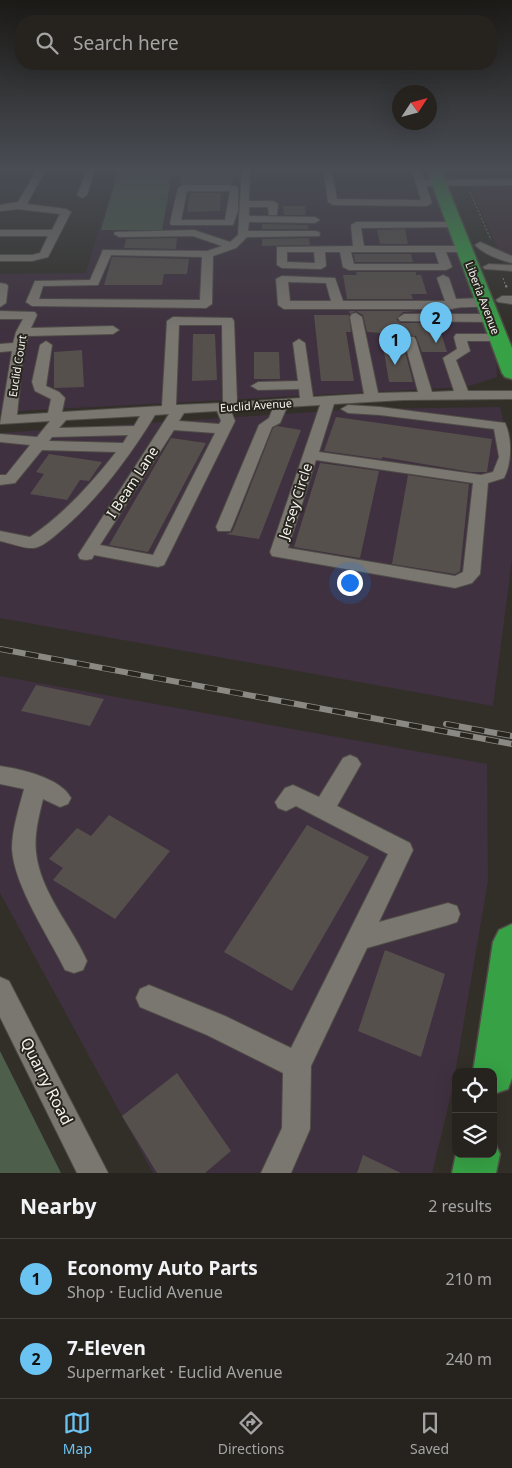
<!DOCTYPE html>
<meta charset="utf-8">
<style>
body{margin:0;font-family:"Noto Sans",sans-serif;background:#322f2c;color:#f1f3f6}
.controls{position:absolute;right:15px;bottom:15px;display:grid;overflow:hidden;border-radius:10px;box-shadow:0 5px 20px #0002}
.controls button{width:45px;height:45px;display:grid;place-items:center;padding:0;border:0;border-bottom:1px solid #42403d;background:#26231f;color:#f1f3f6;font:25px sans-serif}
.compass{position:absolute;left:392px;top:85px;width:45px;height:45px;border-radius:50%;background:#26231f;box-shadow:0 5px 20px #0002;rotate:54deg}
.you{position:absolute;left:349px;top:582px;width:18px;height:18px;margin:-12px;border:4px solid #fff;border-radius:50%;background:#1a73e8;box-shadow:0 0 0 8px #1a73e833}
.badge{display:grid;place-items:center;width:32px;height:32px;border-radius:50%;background:#6bc3f2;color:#111;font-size:16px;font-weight:700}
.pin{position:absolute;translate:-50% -41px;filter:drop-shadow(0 1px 2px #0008)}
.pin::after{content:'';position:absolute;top:26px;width:18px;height:15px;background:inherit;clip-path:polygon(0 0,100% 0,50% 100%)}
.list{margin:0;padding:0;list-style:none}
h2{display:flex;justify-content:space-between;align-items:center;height:65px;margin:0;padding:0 20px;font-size:21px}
h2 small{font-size:16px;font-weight:400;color:#a4a4a4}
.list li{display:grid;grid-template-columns:32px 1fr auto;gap:15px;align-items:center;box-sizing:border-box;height:80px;padding:0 20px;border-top:1px solid #42403d}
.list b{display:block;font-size:19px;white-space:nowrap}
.list p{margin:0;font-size:16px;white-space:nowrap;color:#a4a4a4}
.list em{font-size:16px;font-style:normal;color:#a4a4a4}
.icon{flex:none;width:28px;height:28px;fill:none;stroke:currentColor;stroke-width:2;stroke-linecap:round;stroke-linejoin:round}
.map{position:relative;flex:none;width:512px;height:1173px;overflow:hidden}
.search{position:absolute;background:#26231f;box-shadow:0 5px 20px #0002;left:15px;right:15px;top:15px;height:55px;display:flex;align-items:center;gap:12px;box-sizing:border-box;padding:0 18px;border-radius:20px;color:#a4a4a4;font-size:19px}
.sheet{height:225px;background:#26231f}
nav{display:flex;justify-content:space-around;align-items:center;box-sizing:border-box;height:70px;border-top:1px solid #42403d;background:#26231f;font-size:14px;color:#a4a4a4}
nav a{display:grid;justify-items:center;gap:2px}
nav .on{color:#6bc3f2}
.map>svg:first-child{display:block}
.commercial{fill:#433038}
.industrial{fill:#3f313f}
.green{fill:#4d5e4b}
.building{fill:#56504c}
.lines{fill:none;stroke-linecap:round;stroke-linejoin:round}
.minor-casing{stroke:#4f4c47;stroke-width:2}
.highway-casing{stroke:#4f4c47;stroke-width:3}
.path-far1{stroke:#888681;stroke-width:1;stroke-dasharray:2 2;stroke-linecap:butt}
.path{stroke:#888681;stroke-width:2;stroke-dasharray:2.5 2.5;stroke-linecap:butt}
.minor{fill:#7a7670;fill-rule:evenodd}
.highway{fill:#37a145;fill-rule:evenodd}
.rail-casing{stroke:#8b8984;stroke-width:6}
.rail{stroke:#28251f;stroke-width:4.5;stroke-dasharray:13;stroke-linecap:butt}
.labels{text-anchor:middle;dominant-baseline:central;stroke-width:4;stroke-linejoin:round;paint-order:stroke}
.far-street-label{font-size:11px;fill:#f6f4f0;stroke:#28251f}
.street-label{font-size:14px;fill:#f6f4f0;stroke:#28251f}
.near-street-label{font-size:16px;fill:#f6f4f0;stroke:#28251f}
</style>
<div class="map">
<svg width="512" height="1173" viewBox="0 0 512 1173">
<rect width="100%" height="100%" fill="#322f29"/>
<!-- commercial -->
<path class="commercial" d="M461 168H512V271H508Z"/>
<!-- industrial -->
<path class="industrial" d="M117 168H425L496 346 497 377 466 387 0 412V274L86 273Z
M500 407 512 458V559L493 706 0 618V433L358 409Z
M0 676 487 764 488 881 452 1091 432 1173H153L0 893Z"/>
<!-- green -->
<path class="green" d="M119 168H173L162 230H101Z
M0 1051 61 1173H0Z"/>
<!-- building -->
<path class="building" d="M183 168H233V184H180Z
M190 193H221L220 211 187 212Z
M283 206H305L306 215H284Z
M262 224 308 225V229H262Z
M405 229 408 244H380L377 230Z
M177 238 176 249 124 248 126 239Z
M309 238 310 245 262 246V239Z
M354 254H411L413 262H355Z
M112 257 189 259 187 274H164L162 285H104Z
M356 272H416V275H421L427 294H411L413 299H347L343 275H357Z
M349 311H416L403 312 396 319 400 323H442L445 333H441L447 352H422L416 336 406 335 402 340 413 382H389L381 333 367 332 363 315 356 311 350 314Z
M314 315H349L351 332H346L354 381H321Z
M193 334H215L217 380 192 381Z
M82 350 84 387 54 388V352Z
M254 352H279L280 379H254Z
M336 417 492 439 487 472H471L382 457V459L324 451Z
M277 426 301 430 259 539 226 534 232 532 234 528 273 428Z
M171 438 206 443 148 552 109 545Z
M49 454 102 462 89 481 80 480 67 500 30 494 44 474 36 472Z
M320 463 379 471 360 558 294 547Z
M408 475 469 484 460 571 455 574 392 564Z
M36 685 104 699 90 726 21 711Z
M109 815 170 851 115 919 53 880 63 868 49 859 77 828 91 836Z
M307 825 369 857 292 991 224 952Z
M385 950 445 974 421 1057 358 1031Z
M177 1073 231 1151 205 1173H157L122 1116Z
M363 1155 401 1173H357Z"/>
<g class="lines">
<defs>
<path id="minor" d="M38 168H46L27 204 66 209 71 212 48 257 32 261H0V255H32L40 253 48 236H0V230H52L60 214 18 209 0 211V205L18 202Z
M88 168H96L87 195 82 198 77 195Z
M242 168H250L249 201H273L278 204 277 215H269L268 207H249V216L315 217 320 220 315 223 249 222 248 231H315L319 232 320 234 319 236 247 237 236 248 213 256 212 304 206 308 32 306 26 302 35 281 90 280 103 250 207 251 222 246 193 236 119 237 114 234 115 232 194 230 230 242 238 235ZM111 255 202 257 200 300 39 299 43 286 98 285Z
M323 168H331L337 199 421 200 411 168H419L424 180 512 179V185L426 186 432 203 427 206 333 205 328 202Z
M183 185H230L238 187V211L233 225H171L170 223 178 188ZM187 191H230L225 220H181Z
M356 222H455L459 223V227L361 228 364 246H464L469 249 464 252H446L452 267 446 270H349L343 267 340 252H325L326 266 321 269 282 268 277 265V247L353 246 351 225ZM287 252H314L315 263 287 262ZM351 252H435L439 264H354Z
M480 242 512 256V263C500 260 484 254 475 245Z
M489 264 512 265V271L485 269 483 267Z
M443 275 449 278 456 299 485 298 491 302C482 310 463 305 452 309H284L278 305 276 279 282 276 335 278 343 301H445L437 278ZM288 282 326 283 331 301H290Z
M0 283 6 284 8 286 6 303 0 307Z
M502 296H512V304L498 302 496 300Z
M0 311 35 312 37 315 31 328 113 326 119 330 113 334 28 336 22 365 17 415 48 413 51 399 35 391 32 382 40 345 46 341 52 345 46 386 59 392 65 398 62 412 162 406 167 321 173 317 232 318 234 321 237 402 300 398 299 389 258 390 251 386 258 382 298 381 293 343 299 339 305 343 313 397 364 394 350 317 352 314 356 313 362 317 378 393 418 392 404 340 406 337H414L416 340 432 392 454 391 443 358 457 349 454 337 456 334H502L504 337 498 341H467L470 351 456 360 468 391H512V399L403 400 334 404 319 452 481 475 493 472 499 457 494 429 380 415 348 413 341 409 348 405 380 407 505 423C512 438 512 463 504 478L488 483 480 574 472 583 455 588 272 556 270 552 320 405 287 407 280 423 272 427 232 527 230 531H218L216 527 259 425 269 418 273 408 231 411 235 421 164 565 158 567 94 555 92 559 86 560 80 559 78 555 169 414 155 415C128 459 97 501 57 534 51 539 42 547 34 548 24 549 10 543 0 541V531L30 537C64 514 91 484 116 452L42 450 15 483 0 485V475H6L30 445 0 442V434L37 437 50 421 0 424 12 351 0 352V344L13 343 16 332 23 319H0ZM179 325H222L223 403 176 405ZM217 411 221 421 219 424 179 421 184 413ZM140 416 134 426 59 428 66 420ZM174 430 215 433 153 555 100 545ZM128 435 123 443 49 441 52 437ZM316 460 473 483 463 572 455 576 288 548Z
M404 314H491L497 318 491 322 400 321 398 318Z
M350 755 357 758 361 764 337 806 410 843 413 850 379 922 448 903 457 906 460 914 457 922 448 925 367 948 311 1066 310 1129 291 1173H261L282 1128 283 1073 207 1035 140 1007 136 998 140 989 149 985 225 1016 291 1048 388 854 296 806 286 811 278 808 275 802 285 788 293 785 319 797 343 758Z
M0 766C21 769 61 778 71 798L68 804 60 807 43 799C39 816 34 834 36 852 40 892 71 925 87 961L83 970 74 973 65 970C49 937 14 886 12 849 12 829 19 808 24 789L0 784Z
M0 977 9 981 108 1173H77L0 1017Z"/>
<path id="highway" d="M426 168H440L512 348V379L505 377 502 373Z
M512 924V1078L508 1089 493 1094V1072H473L493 942 499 930Z
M493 1139 500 1154 496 1173H452L456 1154H493Z"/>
</defs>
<!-- minor casing -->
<use href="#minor" class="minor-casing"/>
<!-- highway casing -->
<use href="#highway" class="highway-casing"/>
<!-- path-far1 -->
<path class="path-far1" d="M470 192 491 240
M503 278 506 287"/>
<!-- path -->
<path class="path" d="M506 285 507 289"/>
<!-- minor -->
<use href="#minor" class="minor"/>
<!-- highway -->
<use href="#highway" class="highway"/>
<defs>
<path id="rail" d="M0 649 512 744
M446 724 512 736"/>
</defs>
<!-- rail casing -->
<use href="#rail" class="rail-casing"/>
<!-- rail -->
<use href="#rail" class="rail"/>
</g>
<!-- sky -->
<linearGradient id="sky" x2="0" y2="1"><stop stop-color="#1c1a17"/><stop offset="0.51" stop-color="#494d54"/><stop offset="1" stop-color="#494d54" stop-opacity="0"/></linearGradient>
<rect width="512" height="332" fill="url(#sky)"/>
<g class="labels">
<!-- far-street labels -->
<g class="far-street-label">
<text transform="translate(483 298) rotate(69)">Liberia Avenue</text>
<text transform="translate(17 366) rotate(-81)">Euclid Court</text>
<text transform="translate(256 405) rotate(-4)">Euclid Avenue</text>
</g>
<!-- street labels -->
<g class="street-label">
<text transform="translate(132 482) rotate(-57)">I Beam Lane</text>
<text transform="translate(295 501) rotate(-72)">Jersey Circle</text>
</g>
<!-- near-street labels -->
<g class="near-street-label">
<text transform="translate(47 1081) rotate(63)">Quarry Road</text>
</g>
</g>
</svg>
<div class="controls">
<button><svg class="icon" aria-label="locate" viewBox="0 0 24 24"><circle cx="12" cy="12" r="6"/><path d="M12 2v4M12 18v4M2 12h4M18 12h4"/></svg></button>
<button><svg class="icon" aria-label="layers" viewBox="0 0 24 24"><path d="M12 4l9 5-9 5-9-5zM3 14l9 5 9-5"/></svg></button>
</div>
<svg class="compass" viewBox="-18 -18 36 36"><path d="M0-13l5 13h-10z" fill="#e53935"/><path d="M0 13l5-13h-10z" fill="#a4a4a4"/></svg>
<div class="you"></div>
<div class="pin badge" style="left:395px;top:365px">1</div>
<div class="pin badge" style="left:436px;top:343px">2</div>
<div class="search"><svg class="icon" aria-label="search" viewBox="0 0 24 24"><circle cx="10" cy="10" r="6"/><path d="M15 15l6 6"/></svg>Search here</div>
</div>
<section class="sheet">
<h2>Nearby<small>2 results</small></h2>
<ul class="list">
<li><span class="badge">1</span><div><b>Economy Auto Parts</b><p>Shop · Euclid Avenue</p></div><em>210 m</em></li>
<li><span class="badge">2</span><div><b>7-Eleven</b><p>Supermarket · Euclid Avenue</p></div><em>240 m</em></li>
</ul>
</section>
<nav>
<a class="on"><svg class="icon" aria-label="map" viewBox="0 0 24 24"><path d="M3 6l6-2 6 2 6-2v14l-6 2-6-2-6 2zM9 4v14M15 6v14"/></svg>Map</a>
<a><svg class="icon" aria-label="directions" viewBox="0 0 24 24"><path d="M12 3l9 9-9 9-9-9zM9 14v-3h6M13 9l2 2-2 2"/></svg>Directions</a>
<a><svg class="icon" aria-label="saved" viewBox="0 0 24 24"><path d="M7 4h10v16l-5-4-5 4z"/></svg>Saved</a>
</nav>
